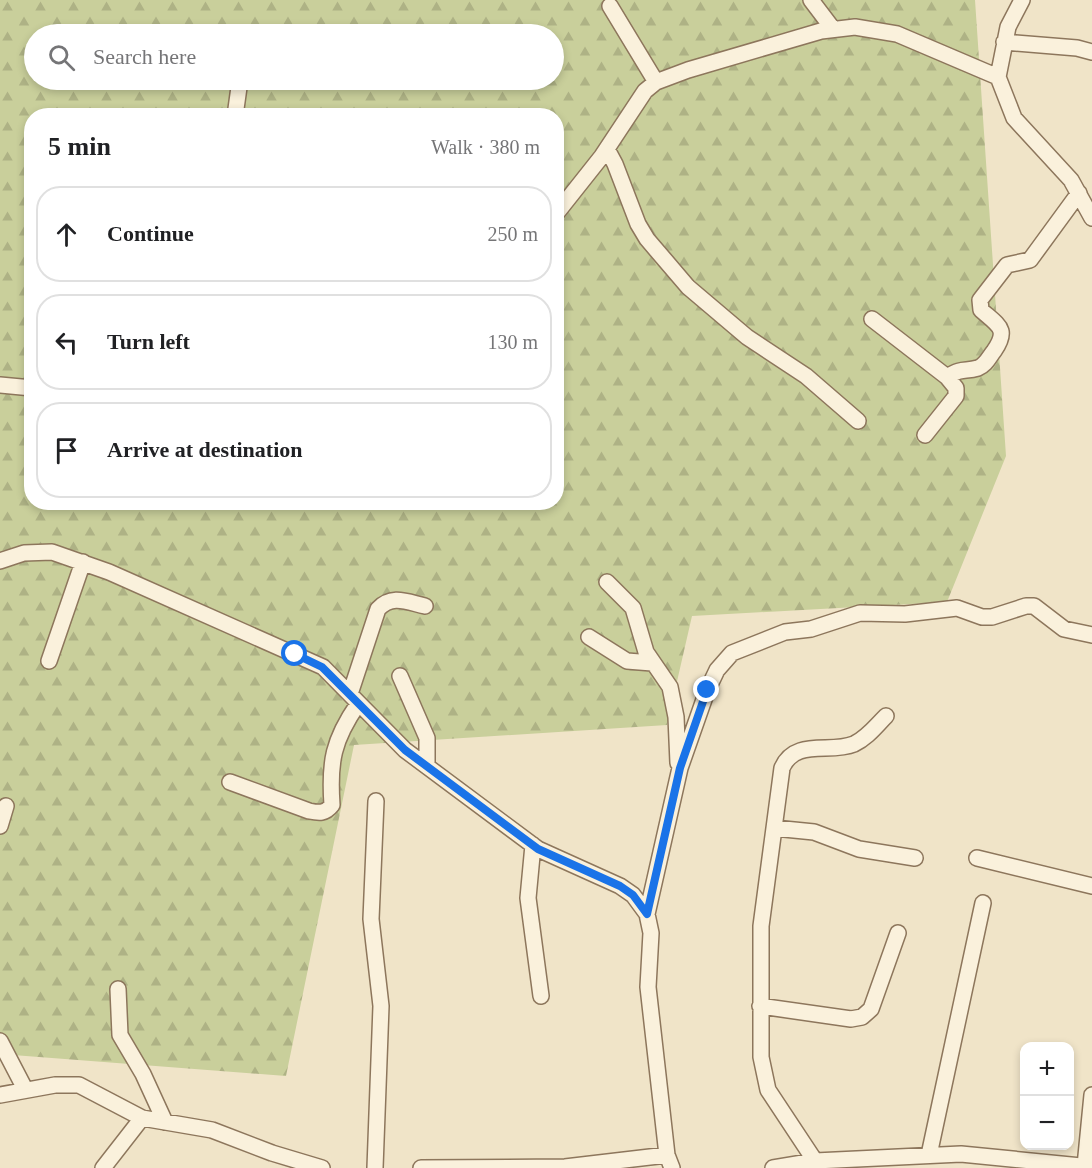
<!DOCTYPE html>
<meta charset="utf-8">
<style>
body{margin:0;font-family:Georgia,serif;background:#f2f2f2;color:#202124}
.controls{position:absolute;right:18px;bottom:18px;display:grid;overflow:hidden;border-radius:12px;box-shadow:0 3px 9px #0003}
.controls button{width:54px;height:54px;display:grid;place-items:center;padding:0;border:0;border-bottom:2px solid #e0e0e0;background:#fff;color:#202124;font:30px sans-serif}
.stop{position:absolute;width:18px;height:18px;margin:-14px;border:4px solid #1a73e8;border-radius:50%;background:#fff}
.stop.end{background:#1a73e8;border-color:#fff;box-shadow:0 2px 6px #0008}
.list{margin:0;padding:0;list-style:none}
h2{display:flex;justify-content:space-between;align-items:center;height:78px;margin:0;padding:0 24px;font-size:26px}
h2 small{font-size:20px;font-weight:400;color:#757577}
.list li{display:grid;grid-template-columns:39px 1fr auto;gap:18px;align-items:center;box-sizing:border-box;height:96px;margin:0 12px 12px;padding:0 12px;border:2px solid #e0e0e0;border-radius:24px}
.list b{display:block;font-size:22px;white-space:nowrap}
.list em{font-size:20px;font-style:normal;color:#757577}
.icon{flex:none;width:33px;height:33px;fill:none;stroke:currentColor;stroke-width:2;stroke-linecap:round;stroke-linejoin:round}
.map{position:relative;flex:none;width:1092px;height:1168px;overflow:hidden}
.search{position:absolute;background:#fff;box-shadow:0 3px 9px #0003;left:24px;top:24px;width:540px;height:66px;display:flex;align-items:center;gap:15px;box-sizing:border-box;padding:0 21px;border-radius:33px;color:#757577;font-size:22px}
.panel{position:absolute;background:#fff;box-shadow:0 3px 9px #0003;left:24px;top:108px;width:540px;height:402px;border-radius:24px}
.map>svg:first-child{display:block}
.forest{fill:url(#forest-firs);fill-rule:evenodd}
.lines{fill:none;stroke-linecap:round;stroke-linejoin:round}
.minor-casing{stroke:#8d765c;stroke-width:18}
.minor{stroke:#faf1dc;stroke-width:15}
.route{stroke:#1a73e8;stroke-width:8}
</style>
<div class="map">
<svg width="1092" height="1168" viewBox="0 0 1092 1168">
<defs>
<pattern id="forest-firs" width="22" height="20" patternUnits="userSpaceOnUse" patternTransform="scale(1.5)"><rect width="22" height="20" fill="#c9cf9b"/><path d="M5 1l3.5 6h-7zM16 11l3.5 6h-7z" fill="#aeb285"/></pattern>
</defs>
<rect width="100%" height="100%" fill="#f0e4c8"/>
<!-- forest -->
<path class="forest" d="M0 0H975L1006 456 947 602 692 616 667 725 354 745 286 1076 0 1054ZM34 34H554V80H34ZM32 116H556V502H32Z"/>
<g class="lines">
<defs>
<path id="minor" d="M811 0 833 29
M1022 0 1008 27 998 77 1014 118 1071 180 1092 218
M610 6 656 82
M1004 42 1077 48 1092 52
M235 116 240 80
M607 149 615 164 638 224 647 239 688 287 747 337 806 376 858 421
M556 214 602 156 645 91 656 82 688 70 821 31 855 27 897 34 998 77
M872 319 947 377 956 388V396L925 435
M947 377C963 367 964 372 978 368 986 365 989 357 994 351 1009 329 999 326 981 310L980 300 1007 265 1030 260 1079 193
M0 385 32 388
M0 561 24 553 52 552 109 572 323 667 405 750 538 849 620 886 633 895 647 914 651 933 648 987 667 1155 672 1168
M607 582 633 608 646 652 670 687 676 717 678 763
M589 637 627 661 652 663
M49 661 83 562
M400 676 427 738V765
M350 694 378 609C392 594 407 602 425 606
M230 782 309 811C319 813 325 814 332 805 329 762 333 740 358 704
M0 826 6 806
M774 828 814 832 859 849 915 858
M533 845 528 898 541 996
M977 858 1092 886
M647 914 680 768 707 691 717 670 732 653 785 632 811 629 860 613 905 614 957 608 982 617H992L1026 606H1034L1064 629 1092 635
M118 989 120 1035 143 1074 165 1122
M760 1006 851 1019 862 1017 871 1009 898 933
M0 1041 25 1089
M0 1095 55 1085H79L142 1118 212 1130 272 1153 322 1168
M929 1155 983 903
M815 1161 768 1090 761 1057V926L782 768C795 738 830 754 854 744 867 738 876 726 886 716
M1085 1166 1092 1095
M103 1168 142 1118
M375 1168 381 1006 371 919 376 801
M421 1168 565 1167 667 1155
M773 1168 815 1161 961 1154 1092 1167"/>
</defs>
<!-- minor casing -->
<use href="#minor" class="minor-casing"/>
<!-- minor -->
<use href="#minor" class="minor"/>
</g>
<g class="lines">
<!-- route -->
<path class="route" d="M295 654 322 667 405 750 538 849 620 886 633 895 647 914 680 768 707 690"/>
</g>
</svg>
<div class="controls">
<button>+</button>
<button>−</button>
</div>
<div class="stop" style="left:295px;top:654px"></div>
<div class="stop end" style="left:707px;top:690px"></div>
<div class="search"><svg class="icon" aria-label="search" viewBox="0 0 24 24"><circle cx="10" cy="10" r="6"/><path d="M15 15l6 6"/></svg>Search here</div>
<section class="panel">
<h2>5 min<small>Walk · 380 m</small></h2>
<ul class="list">
<li><svg class="icon" aria-label="ahead" viewBox="0 0 24 24"><path d="M12 20V5M6 11l6-6 6 6"/></svg><div><b>Continue</b></div><em>250 m</em></li>
<li><svg class="icon" aria-label="left" viewBox="0 0 24 24"><path d="M17 20v-9H6M10 6l-5 5 5 5"/></svg><div><b>Turn left</b></div><em>130 m</em></li>
<li><svg class="icon" aria-label="arrive" viewBox="0 0 24 24"><path d="M6 21V4h12l-3 4 3 4H6"/></svg><div><b>Arrive at destination</b></div></li>
</ul>
</section>
</div>
